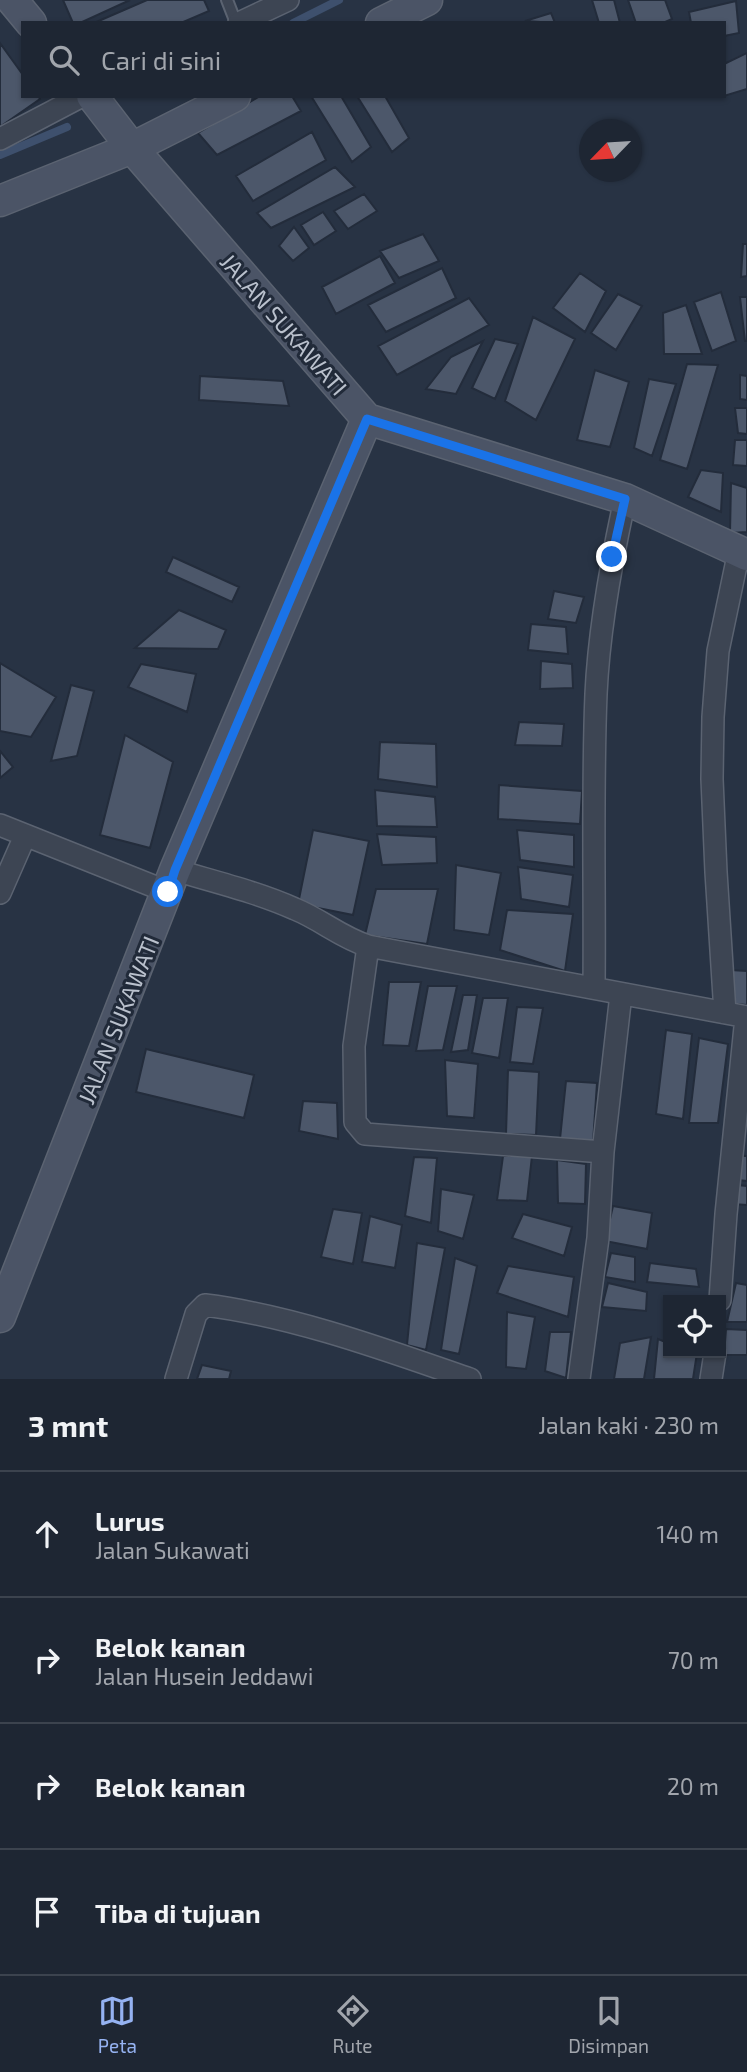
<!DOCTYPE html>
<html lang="id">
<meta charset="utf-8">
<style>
body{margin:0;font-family:"Exo 2",sans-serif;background:#2b323f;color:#f1f3f6}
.controls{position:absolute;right:21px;bottom:21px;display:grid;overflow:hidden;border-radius:0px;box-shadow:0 2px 5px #0004}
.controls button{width:63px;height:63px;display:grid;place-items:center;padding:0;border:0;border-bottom:2px solid #3c434e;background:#1e2633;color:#f1f3f6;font:35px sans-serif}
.compass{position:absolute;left:579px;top:119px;width:63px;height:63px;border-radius:50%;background:#1e2633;box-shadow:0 2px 5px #0004;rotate:245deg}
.stop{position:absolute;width:21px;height:21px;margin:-16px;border:5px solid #1a73e8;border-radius:50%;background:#fff}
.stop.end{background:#1a73e8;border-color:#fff;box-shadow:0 2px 7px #0008}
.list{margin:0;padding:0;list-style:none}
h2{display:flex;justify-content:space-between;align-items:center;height:91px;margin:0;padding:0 28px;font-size:30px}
h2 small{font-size:23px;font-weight:400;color:#a1a5ac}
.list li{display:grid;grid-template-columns:46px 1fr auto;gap:21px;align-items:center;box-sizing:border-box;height:126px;padding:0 28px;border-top:2px solid #3c434e}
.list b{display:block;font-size:26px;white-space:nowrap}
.list p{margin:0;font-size:23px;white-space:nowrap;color:#a1a5ac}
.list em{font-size:23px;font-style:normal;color:#a1a5ac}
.icon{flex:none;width:38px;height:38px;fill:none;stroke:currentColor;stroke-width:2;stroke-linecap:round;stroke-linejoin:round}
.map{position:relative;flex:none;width:747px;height:1379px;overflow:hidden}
.search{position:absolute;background:#1e2633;box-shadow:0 2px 5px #0004;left:21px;right:21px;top:21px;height:77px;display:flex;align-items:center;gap:18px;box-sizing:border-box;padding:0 24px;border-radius:0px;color:#a1a5ac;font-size:26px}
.sheet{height:595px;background:#1e2633}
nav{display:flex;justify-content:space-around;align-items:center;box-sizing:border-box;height:98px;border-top:2px solid #3c434e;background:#1e2633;font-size:19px;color:#a1a5ac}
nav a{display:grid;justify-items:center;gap:4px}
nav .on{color:#95b2f1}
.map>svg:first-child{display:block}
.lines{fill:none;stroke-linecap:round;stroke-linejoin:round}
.stream{stroke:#3e506d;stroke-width:8}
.building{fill:#4c576a;stroke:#232c3b;stroke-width:2}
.lane-casing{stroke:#5b6371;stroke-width:14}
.street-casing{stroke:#5b6371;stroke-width:24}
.secondary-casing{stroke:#5b6371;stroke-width:33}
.lane{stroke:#3d4553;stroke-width:10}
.street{stroke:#3d4553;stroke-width:21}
.secondary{stroke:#4b5466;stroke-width:30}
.route{stroke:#1a73e8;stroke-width:9}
.labels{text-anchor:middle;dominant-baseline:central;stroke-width:6;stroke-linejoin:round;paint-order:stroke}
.street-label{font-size:23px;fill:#bac1cd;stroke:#212a39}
</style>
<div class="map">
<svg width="747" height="1379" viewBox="0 0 747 1379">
<rect width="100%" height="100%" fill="#283344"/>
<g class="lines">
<!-- stream -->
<path class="stream" d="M293 23 339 0
M0 155 67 127"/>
</g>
<!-- building -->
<path class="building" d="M63 0H130L80 23H73Z
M147 0H204L209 11 181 23H94Z
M592 0H614L620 23H599Z
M628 0H665L672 19 663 23H636Z
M736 1 739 33 724 36V23H691L689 12Z
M551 13 555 23 525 21Z
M0 43 23 75V96H38L40 99 0 127Z
M747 53V89L724 96V64Z
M260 96H292L301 111 217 155 198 133Z
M311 96H341L371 147 352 162Z
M357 96H385L409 138 392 152Z
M312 132 326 160 253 201 236 176Z
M335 167 355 187 271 228 257 213Z
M364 194 377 211 348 229 334 211Z
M323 212 336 231 314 245 301 225Z
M294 227 309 248 293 261 279 246Z
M423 234 439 261 399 278 380 251Z
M743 244H747V276L741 277Z
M380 256 395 283 336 314 322 287Z
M442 268 456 298 386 332 368 305Z
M580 273 606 291 585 332 553 308Z
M721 292 736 341 712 351 694 302Z
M618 294 642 306 616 350 591 333Z
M740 297H747V341H745Z
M469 298 489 325 397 375 378 346Z
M686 305 702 354H664L663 313Z
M533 317 575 339 536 420 505 401Z
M495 339 518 344 495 399 472 388Z
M483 341 456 394 426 389 451 357Z
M687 364 718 365 687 469 660 460Z
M595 370 629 382 610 447 577 440Z
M740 375 747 376V400L740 399Z
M200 376 283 381 289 406 199 400Z
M649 379 676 384 652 456 634 448Z
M735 408H747V434L738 433Z
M735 440H747V466L733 465Z
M701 470 723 473 721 512 688 497Z
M731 483 747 488V532L730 533Z
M173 557 239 587 232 602 166 572Z
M554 591 584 597 576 623 548 619Z
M179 610 226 630 218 649 135 648Z
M531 624 566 627 568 654 528 650Z
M541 661 572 664 573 688 540 689Z
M0 663 56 697 31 737 0 731Z
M141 664 196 674 187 712 128 687Z
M71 685 94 691 77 756 51 761Z
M519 722 564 724 562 746 515 745Z
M125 735 173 762 150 848 100 835Z
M380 742 436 744 437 787 378 779Z
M0 751 13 767 0 778Z
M499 785 582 791 580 824 498 819Z
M375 790 435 797 437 827 377 826Z
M313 830 369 841 353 915 298 904Z
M517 830 574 835V867L520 860Z
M377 834 436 837 437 863 382 865Z
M456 865 501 873 489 935 454 930Z
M518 867 573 875 569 907 521 899Z
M376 889H438L427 944 365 935Z
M507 910 573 914 565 971 500 950Z
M730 970 747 971V1005L735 1004Z
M389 982H421L409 1046 383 1045Z
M428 986H457L443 1050 416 1051Z
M463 995H477L468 1050 451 1052Z
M483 998H508L499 1058 472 1053Z
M517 1007 543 1008 533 1064 510 1062Z
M666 1030 692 1034 683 1119 656 1114Z
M699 1038 728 1044 718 1123H689Z
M146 1049 254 1075 244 1118 136 1092Z
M445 1060 478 1064 474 1118 447 1116Z
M508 1070 539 1072 536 1135 506 1134Z
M566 1081 597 1083 593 1143 560 1139Z
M303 1101 337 1103 338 1139 299 1131Z
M503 1156H532L527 1201 497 1200Z
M742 1156H747V1181L738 1180Z
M414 1157 437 1158 431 1223 405 1216Z
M557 1160 586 1164 585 1204 558 1203Z
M737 1185 747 1186V1205L733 1204Z
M441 1189 474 1195 463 1239 438 1231Z
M613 1206 652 1213 647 1249 605 1241Z
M333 1209 362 1213 353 1264 321 1257Z
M523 1214 572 1227 564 1256 512 1238Z
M370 1216 402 1225 395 1268 362 1262Z
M417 1243 445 1248 426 1350 407 1345Z
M611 1253 635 1257V1282L605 1277Z
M455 1258 477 1266 459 1354 441 1350Z
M650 1263 696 1269 699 1287 647 1282Z
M508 1266 574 1277 568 1317 497 1293Z
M608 1283 647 1292 646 1311 602 1307Z
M736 1283 747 1285V1322H727Z
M507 1312 535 1317 526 1369 506 1367Z
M726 1329 747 1330V1355H724Z
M550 1332H571L566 1378 545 1371Z
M651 1337 644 1379H614L620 1343Z
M658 1339 668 1343V1353H697L693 1379H654Z
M202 1365 231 1371 229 1379H197Z"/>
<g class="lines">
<defs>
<path id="lane" d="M227 0 236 23"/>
<path id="street" d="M239 23 288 0
M0 139 82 96
M0 825 168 892
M175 870C215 882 257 892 295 909 322 920 340 937 368 946L747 1017
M0 893 25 836
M368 946 354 1046 355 1122 365 1134 603 1152
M594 988C595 890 592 792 596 694 599 628 611 563 625 499
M725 1013 716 872 712 779 713 717 718 651 739 551
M720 1300 726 1214 746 1017
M176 1379 196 1314 205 1305C293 1316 386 1350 470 1379
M579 1379 598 1238 603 1152 621 994
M711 1379 715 1353"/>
<path id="secondary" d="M12 0 31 23
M381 23 427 0
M0 201 132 148 235 96
M367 419 625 499 747 555
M0 1317 175 870 367 419 132 148 92 96"/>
</defs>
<!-- lane casing -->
<use href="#lane" class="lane-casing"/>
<!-- street casing -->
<use href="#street" class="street-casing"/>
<!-- secondary casing -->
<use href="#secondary" class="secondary-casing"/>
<!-- lane -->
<use href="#lane" class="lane"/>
<!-- street -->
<use href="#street" class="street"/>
<!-- secondary -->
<use href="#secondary" class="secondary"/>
</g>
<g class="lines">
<!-- route -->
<path class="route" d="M168 892 175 870 367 419 625 499 612 557"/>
</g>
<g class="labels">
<!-- street labels -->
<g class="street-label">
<text transform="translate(284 324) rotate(49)">JALAN SUKAWATI</text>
<text transform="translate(118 1020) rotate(-68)">JALAN SUKAWATI</text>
</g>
</g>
</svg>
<div class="controls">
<button><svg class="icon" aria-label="locate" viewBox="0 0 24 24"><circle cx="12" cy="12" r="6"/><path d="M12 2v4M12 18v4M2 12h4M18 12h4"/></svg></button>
</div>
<svg class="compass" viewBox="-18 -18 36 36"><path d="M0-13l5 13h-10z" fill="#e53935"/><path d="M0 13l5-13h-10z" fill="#a1a5ac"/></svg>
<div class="stop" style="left:168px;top:892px"></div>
<div class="stop end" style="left:612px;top:557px"></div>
<div class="search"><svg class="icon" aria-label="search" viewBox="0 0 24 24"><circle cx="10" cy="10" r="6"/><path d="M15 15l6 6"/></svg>Cari di sini</div>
</div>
<section class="sheet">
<h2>3 mnt<small>Jalan kaki · 230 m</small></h2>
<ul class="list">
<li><svg class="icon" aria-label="ahead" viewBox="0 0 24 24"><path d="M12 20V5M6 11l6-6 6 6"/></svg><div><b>Lurus</b><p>Jalan Sukawati</p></div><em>140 m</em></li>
<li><svg class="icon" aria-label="right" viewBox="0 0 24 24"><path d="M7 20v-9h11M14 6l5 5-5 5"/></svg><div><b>Belok kanan</b><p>Jalan Husein Jeddawi</p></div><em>70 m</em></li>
<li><svg class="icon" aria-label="right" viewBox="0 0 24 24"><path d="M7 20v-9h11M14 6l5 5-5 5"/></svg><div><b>Belok kanan</b></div><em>20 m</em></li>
<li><svg class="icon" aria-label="arrive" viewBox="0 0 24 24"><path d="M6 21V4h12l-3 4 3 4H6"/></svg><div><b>Tiba di tujuan</b></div></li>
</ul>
</section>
<nav>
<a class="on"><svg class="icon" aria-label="map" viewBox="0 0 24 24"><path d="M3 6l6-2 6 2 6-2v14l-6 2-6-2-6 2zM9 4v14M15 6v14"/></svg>Peta</a>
<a><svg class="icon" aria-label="directions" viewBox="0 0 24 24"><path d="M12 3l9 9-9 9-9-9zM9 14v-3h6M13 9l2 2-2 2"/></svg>Rute</a>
<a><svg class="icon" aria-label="saved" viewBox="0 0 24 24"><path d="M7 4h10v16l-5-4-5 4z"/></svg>Disimpan</a>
</nav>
